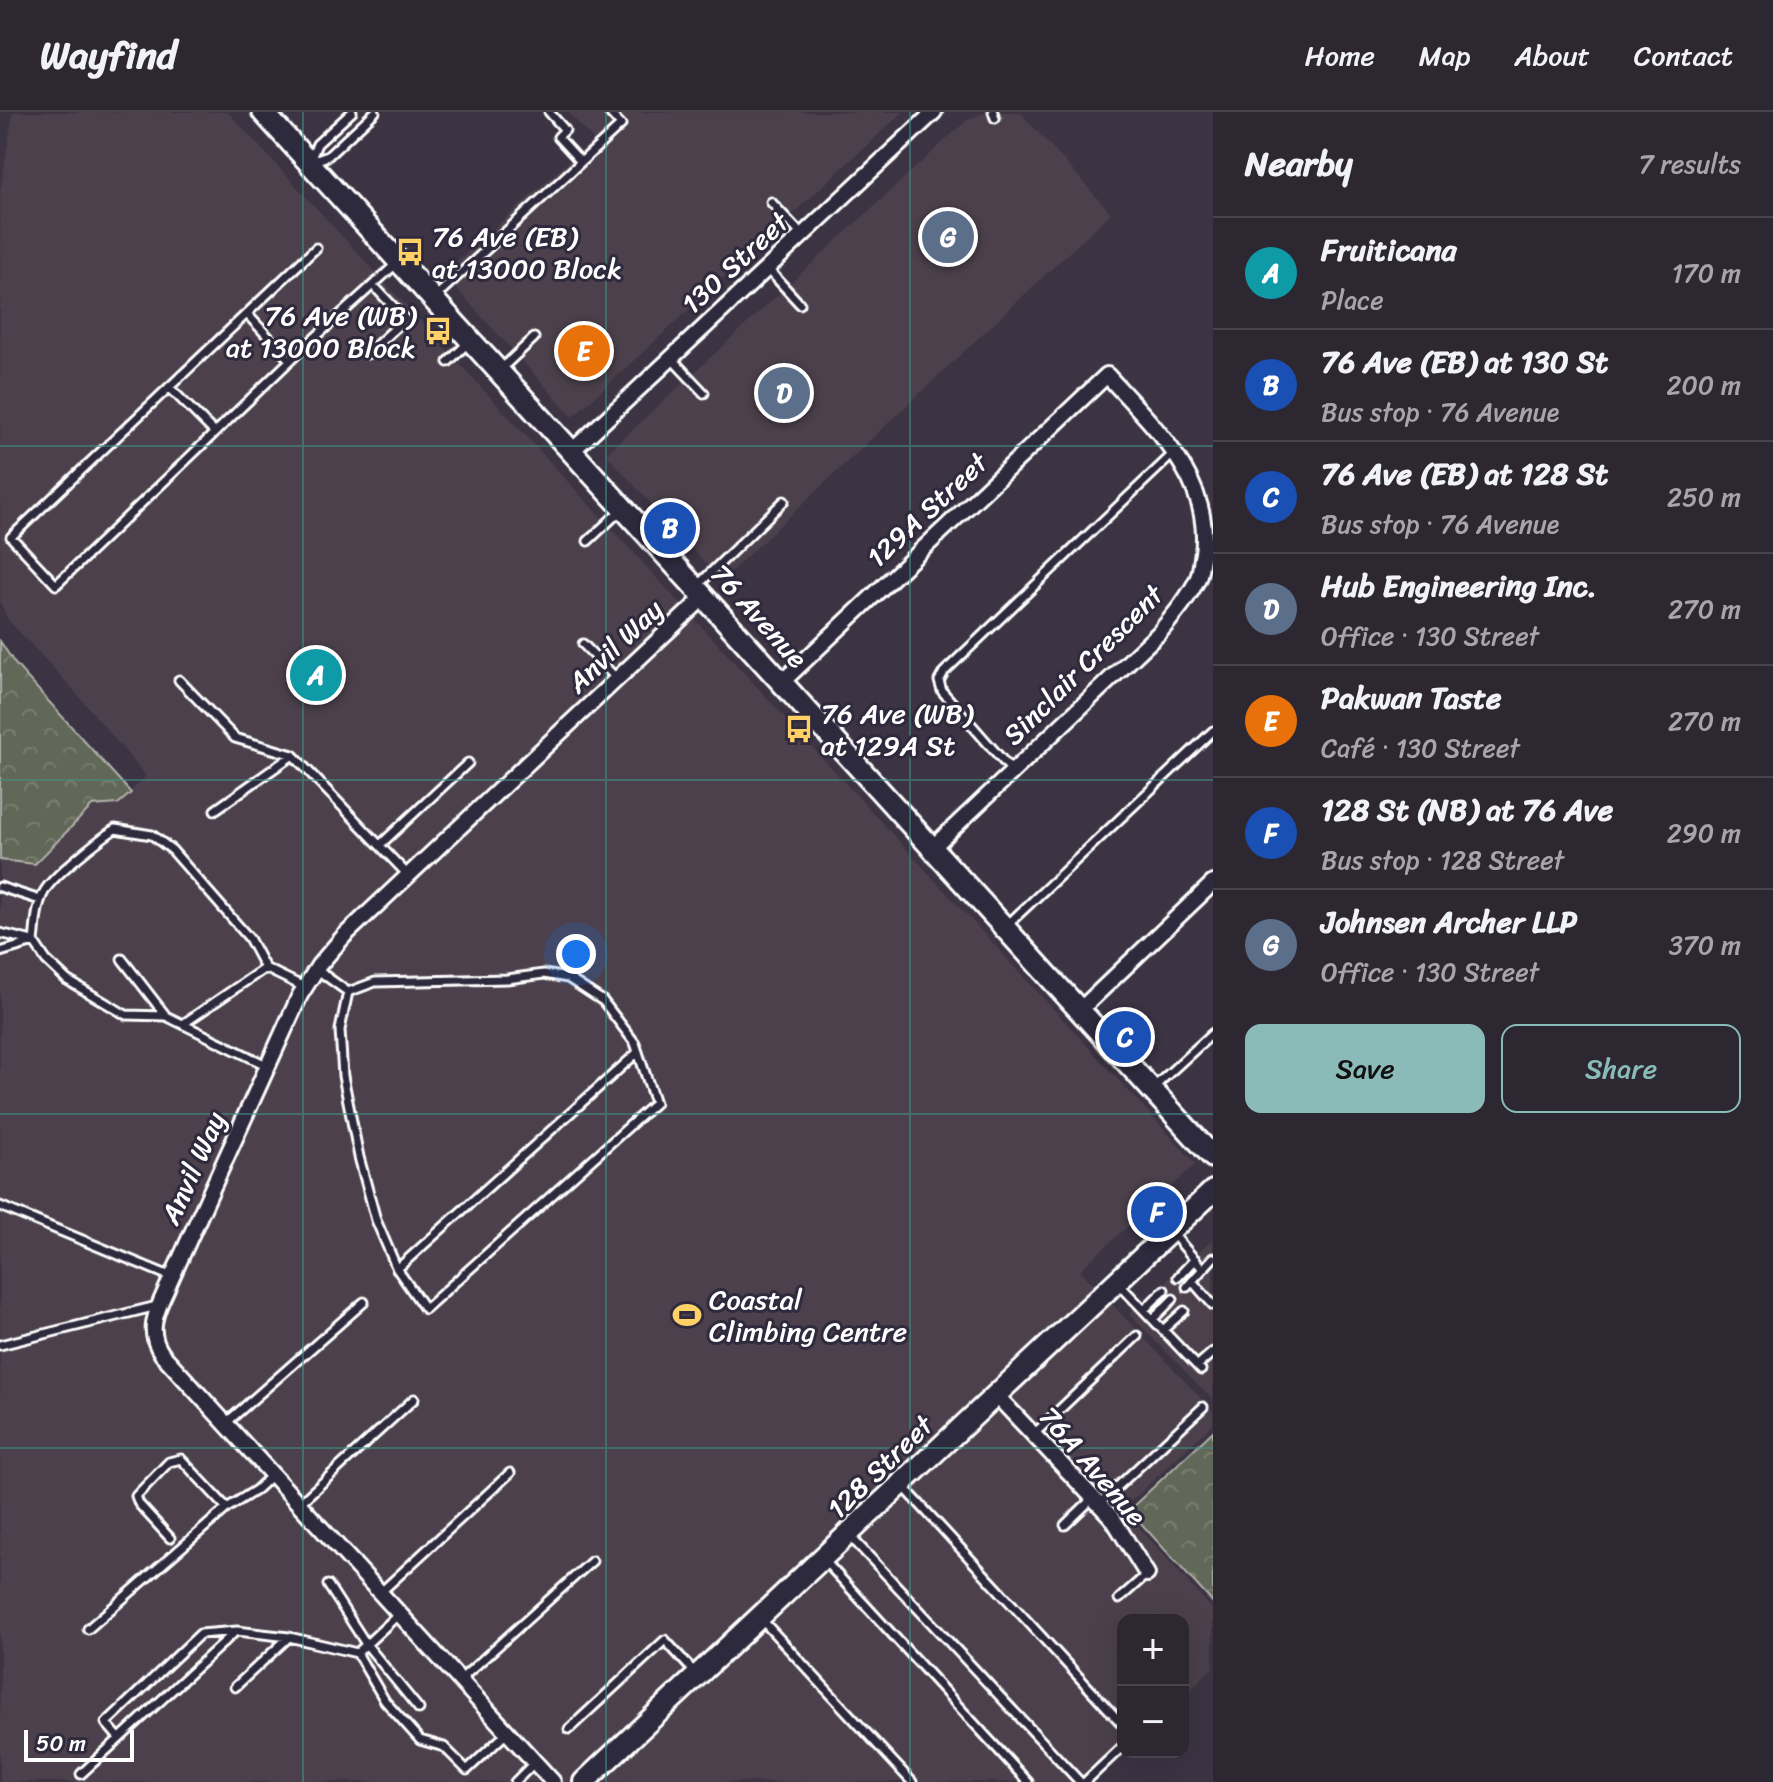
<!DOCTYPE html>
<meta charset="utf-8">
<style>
body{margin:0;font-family:Sriracha,sans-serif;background:#352f3a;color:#f1f3f6}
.controls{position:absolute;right:24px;bottom:24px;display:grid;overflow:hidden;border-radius:16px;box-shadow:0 8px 32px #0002}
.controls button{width:72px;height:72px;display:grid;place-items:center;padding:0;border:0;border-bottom:2px solid #48444d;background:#2d2732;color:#f1f3f6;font:40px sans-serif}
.scale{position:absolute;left:24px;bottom:20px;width:110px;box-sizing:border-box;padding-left:8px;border:4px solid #fff;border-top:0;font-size:22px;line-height:28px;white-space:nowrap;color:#fff;-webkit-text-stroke:6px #2f2a3d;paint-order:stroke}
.you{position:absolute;left:576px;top:842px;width:28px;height:28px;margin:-20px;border:6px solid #fff;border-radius:50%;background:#1a73e8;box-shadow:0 0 0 12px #1a73e833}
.badge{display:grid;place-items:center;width:52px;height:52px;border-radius:50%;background:#8bbbb9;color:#fff;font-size:26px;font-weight:700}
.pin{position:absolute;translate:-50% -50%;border:4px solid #fff;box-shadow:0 2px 8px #0006}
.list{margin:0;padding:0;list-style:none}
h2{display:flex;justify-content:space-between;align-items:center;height:104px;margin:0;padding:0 32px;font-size:34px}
h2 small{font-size:26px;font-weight:400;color:#a7a5ac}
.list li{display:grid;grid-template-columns:52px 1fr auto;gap:24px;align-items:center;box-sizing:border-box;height:112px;padding:0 32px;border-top:2px solid #48444d}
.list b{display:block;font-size:30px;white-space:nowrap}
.list p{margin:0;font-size:26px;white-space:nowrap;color:#a7a5ac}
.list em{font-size:26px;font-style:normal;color:#a7a5ac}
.actions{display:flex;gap:16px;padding:24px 32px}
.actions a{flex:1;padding:18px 0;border:2px solid #8bbbb9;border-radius:16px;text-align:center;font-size:28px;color:#8bbbb9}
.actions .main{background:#8bbbb9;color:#111}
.map{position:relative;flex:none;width:1213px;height:1670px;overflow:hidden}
header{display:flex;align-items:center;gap:48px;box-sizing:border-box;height:112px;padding:0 40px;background:#2d2732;border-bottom:2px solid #48444d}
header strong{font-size:38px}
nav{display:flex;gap:44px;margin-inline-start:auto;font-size:28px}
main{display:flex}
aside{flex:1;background:#2d2732}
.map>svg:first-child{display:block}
.built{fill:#4b3f4b}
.forest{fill:url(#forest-crowns);stroke:#b0b3ac;stroke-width:2}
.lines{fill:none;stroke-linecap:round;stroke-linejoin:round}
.service-casing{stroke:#fff;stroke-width:13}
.minor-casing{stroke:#fff;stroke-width:20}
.secondary-casing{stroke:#fff;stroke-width:26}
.service{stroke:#2f2a3d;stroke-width:7}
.minor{stroke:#2f2a3d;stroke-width:14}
.secondary{stroke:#2f2a3d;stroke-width:20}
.grid{fill:none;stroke:#3f918b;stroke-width:2;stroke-opacity:0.55}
.labels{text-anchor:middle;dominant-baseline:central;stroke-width:6;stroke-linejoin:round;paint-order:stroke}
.poi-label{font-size:28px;fill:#fff;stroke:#2f2a3d;text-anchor:start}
.street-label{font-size:28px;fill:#fff;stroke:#2f2a3d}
</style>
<header>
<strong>Wayfind</strong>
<nav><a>Home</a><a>Map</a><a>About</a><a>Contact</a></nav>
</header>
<main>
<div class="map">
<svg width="1213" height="1670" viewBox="0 0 1213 1670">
<defs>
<pattern id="forest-crowns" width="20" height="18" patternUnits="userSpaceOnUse" patternTransform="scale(2)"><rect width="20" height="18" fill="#626759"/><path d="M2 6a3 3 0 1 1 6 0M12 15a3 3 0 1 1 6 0" fill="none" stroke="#7a7e72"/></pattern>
</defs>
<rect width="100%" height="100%" fill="#3c3443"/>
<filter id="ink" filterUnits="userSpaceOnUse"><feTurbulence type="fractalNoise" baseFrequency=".0125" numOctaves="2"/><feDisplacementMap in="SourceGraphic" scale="16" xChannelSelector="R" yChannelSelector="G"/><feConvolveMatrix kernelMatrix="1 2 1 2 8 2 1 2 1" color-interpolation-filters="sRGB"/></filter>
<g filter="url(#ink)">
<!-- built -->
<path class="built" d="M13 0H228L1196 1052 1080 1158 1213 1299V1312L1123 1397 1213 1498V1556L1183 1584V1508H1123V1639L1090 1670H0V748L35 752 92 694 118 692 146 664 69 573 8 508 0 490V80Z
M568 0H903L573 305 443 162 593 28Z
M986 0H1020L1111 101 721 469 606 342 967 8Z
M1213 1127V1288L1129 1202Z"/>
<!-- forest -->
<path class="forest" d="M0 529 15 552 131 681 118 692 92 694 35 752 0 748Z
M1213 1319V1491L1129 1398Z"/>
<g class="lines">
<defs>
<path id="service" d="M549 0 565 18 558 25 581 50
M993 0 995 6
M310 49 317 32 352 0
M311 50 328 44 375 0
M771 90 802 123
M316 136 11 425 56 473 298 241 397 151
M767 156 800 192
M434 186 621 13 609 0
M247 202 290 248
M367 242 405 207 373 173
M671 246 704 281
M448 250 469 230
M501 257 534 226
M169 275 214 320
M588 429 621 398
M697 474 784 389
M583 532 617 567
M179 568 235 626 293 643
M1012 659 942 579 939 569 944 560 1174 341
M215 698 293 643 408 763
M380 733 468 651
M0 775 40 788
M1005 815 1213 619
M0 821 32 829
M0 840 34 830
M122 847 166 904
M265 856 304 875
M316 857 348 880 375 870 507 867 544 862 568 866 603 889 635 931 655 991 425 1197 397 1157 638 940
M348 880 340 918 343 964 359 1045 376 1108 397 1157
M183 912 265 856 249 826 172 738 152 723 115 717C99 728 52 764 44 780 36 795 36 813 34 830L46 848 67 868 126 903 166 904 268 954
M1153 976 1213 921
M0 1094 172 1165
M1172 1121 1202 1156
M1178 1165 1195 1147
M1192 1169 1213 1146
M1119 1172 1201 1258
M1187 1175 1192 1169 1213 1193
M1144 1198 1164 1178
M1153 1207 1173 1187
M1163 1218 1184 1199
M0 1233 157 1194
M1197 1254 1213 1240
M226 1311 364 1190
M1033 1323 1137 1224
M903 1374 1123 1613
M300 1391 414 1287
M1099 1392 1203 1295
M1065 1413 1093 1386
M849 1423 1080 1670
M170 1426 139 1392 136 1384 169 1350 181 1347 227 1396
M824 1448 1028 1670
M328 1473 366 1532 419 1597
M381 1480 510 1361
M1119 1487 1147 1462
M400 1501 357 1541 385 1589 420 1628 444 1635 467 1658 508 1620
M762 1508 912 1670
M88 1517 227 1396 256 1378 272 1363
M460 1568 592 1449
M235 1575 289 1525
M569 1617 665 1528 696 1562
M119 1626 106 1611 200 1522 237 1519 289 1525 357 1541
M81 1662 235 1520
M515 1670 535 1650
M1085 1670 1123 1634"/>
<path id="minor" d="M572 339 934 0
M782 570 1107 263C1152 313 1213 367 1203 441 1201 449 1201 458 1198 466 1188 487 1173 504 1159 521L932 736
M1080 898 1213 771
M996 1283 1113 1407 1147 1462
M553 1670 162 1242C149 1223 153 1207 162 1187L300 883 319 853 344 824 704 485"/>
<path id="secondary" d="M263 0 1213 1045
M584 1670 1213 1079"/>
</defs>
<!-- service casing -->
<use href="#service" class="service-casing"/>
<!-- minor casing -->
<use href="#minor" class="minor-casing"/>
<!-- secondary casing -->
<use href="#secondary" class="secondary-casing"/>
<!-- service -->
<use href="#service" class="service"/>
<!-- minor -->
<use href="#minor" class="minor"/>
<!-- secondary -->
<use href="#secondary" class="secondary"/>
</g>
</g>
<!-- grid -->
<path class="grid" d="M303 0V1670M606 0V1670M910 0V1670M0 334H1213M0 668H1213M0 1002H1213M0 1336H1213"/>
<!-- icons -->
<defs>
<symbol id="bus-bare" viewBox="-9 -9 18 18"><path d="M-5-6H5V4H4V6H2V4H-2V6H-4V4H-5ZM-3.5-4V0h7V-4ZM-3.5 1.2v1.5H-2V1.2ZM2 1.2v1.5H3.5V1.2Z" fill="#ffd166" stroke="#2f2a3d" stroke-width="2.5" paint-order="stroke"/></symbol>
<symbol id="stadium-bare" viewBox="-9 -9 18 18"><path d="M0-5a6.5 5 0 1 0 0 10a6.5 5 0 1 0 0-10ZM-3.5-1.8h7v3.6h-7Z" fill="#ffd166" stroke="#2f2a3d" stroke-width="2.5" paint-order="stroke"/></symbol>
</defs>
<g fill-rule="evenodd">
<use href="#bus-bare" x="390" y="120" width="40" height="40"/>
<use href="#bus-bare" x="418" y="199" width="40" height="40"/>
<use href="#bus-bare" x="779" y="597" width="40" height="40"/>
<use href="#stadium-bare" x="667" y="1183" width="40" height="40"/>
</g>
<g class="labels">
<!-- poi labels -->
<g class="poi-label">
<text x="432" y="124">76 Ave (EB)<tspan x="432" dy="32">at 13000 Block</tspan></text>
<text x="416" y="203" text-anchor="end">76 Ave (WB)<tspan x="416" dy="32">at 13000 Block</tspan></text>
<text x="821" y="601">76 Ave (WB)<tspan x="821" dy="32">at 129A St</tspan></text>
<text x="709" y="1187">Coastal<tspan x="709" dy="32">Climbing Centre</tspan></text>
</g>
<!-- street labels -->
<g class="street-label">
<text transform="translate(735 151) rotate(-43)">130 Street</text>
<text transform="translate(927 398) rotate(-43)">129A Street</text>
<text transform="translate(759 504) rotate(48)">76 Avenue</text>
<text transform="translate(615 534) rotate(-44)">Anvil Way</text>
<text transform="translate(1083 553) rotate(-45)">Sinclair Crescent</text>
<text transform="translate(193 1056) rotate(-66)">Anvil Way</text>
<text transform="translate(1093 1354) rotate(49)">76A Avenue</text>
<text transform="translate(880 1355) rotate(-44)">128 Street</text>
</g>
</g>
</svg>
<div class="controls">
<button>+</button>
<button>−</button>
</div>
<div class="scale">50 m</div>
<div class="you"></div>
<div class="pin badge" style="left:316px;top:563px;background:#0f9aa8">A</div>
<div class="pin badge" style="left:670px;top:416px;background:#1a4fb4">B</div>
<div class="pin badge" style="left:1125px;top:925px;background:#1a4fb4">C</div>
<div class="pin badge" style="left:784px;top:281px;background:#5c6f8a">D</div>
<div class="pin badge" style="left:584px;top:239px;background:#e8710a">E</div>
<div class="pin badge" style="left:1157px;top:1100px;background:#1a4fb4">F</div>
<div class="pin badge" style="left:948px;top:125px;background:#5c6f8a">G</div>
</div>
<aside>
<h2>Nearby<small>7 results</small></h2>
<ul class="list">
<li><span class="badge" style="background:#0f9aa8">A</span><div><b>Fruiticana</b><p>Place</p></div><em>170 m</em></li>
<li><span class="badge" style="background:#1a4fb4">B</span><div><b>76 Ave (EB) at 130 St</b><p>Bus stop · 76 Avenue</p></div><em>200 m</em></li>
<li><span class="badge" style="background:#1a4fb4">C</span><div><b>76 Ave (EB) at 128 St</b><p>Bus stop · 76 Avenue</p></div><em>250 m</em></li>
<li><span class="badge" style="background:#5c6f8a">D</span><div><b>Hub Engineering Inc.</b><p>Office · 130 Street</p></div><em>270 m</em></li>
<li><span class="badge" style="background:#e8710a">E</span><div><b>Pakwan Taste</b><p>Café · 130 Street</p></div><em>270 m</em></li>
<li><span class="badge" style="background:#1a4fb4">F</span><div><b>128 St (NB) at 76 Ave</b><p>Bus stop · 128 Street</p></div><em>290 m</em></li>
<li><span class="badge" style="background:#5c6f8a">G</span><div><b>Johnsen Archer LLP</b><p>Office · 130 Street</p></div><em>370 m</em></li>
</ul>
<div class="actions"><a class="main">Save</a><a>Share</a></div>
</aside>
</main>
